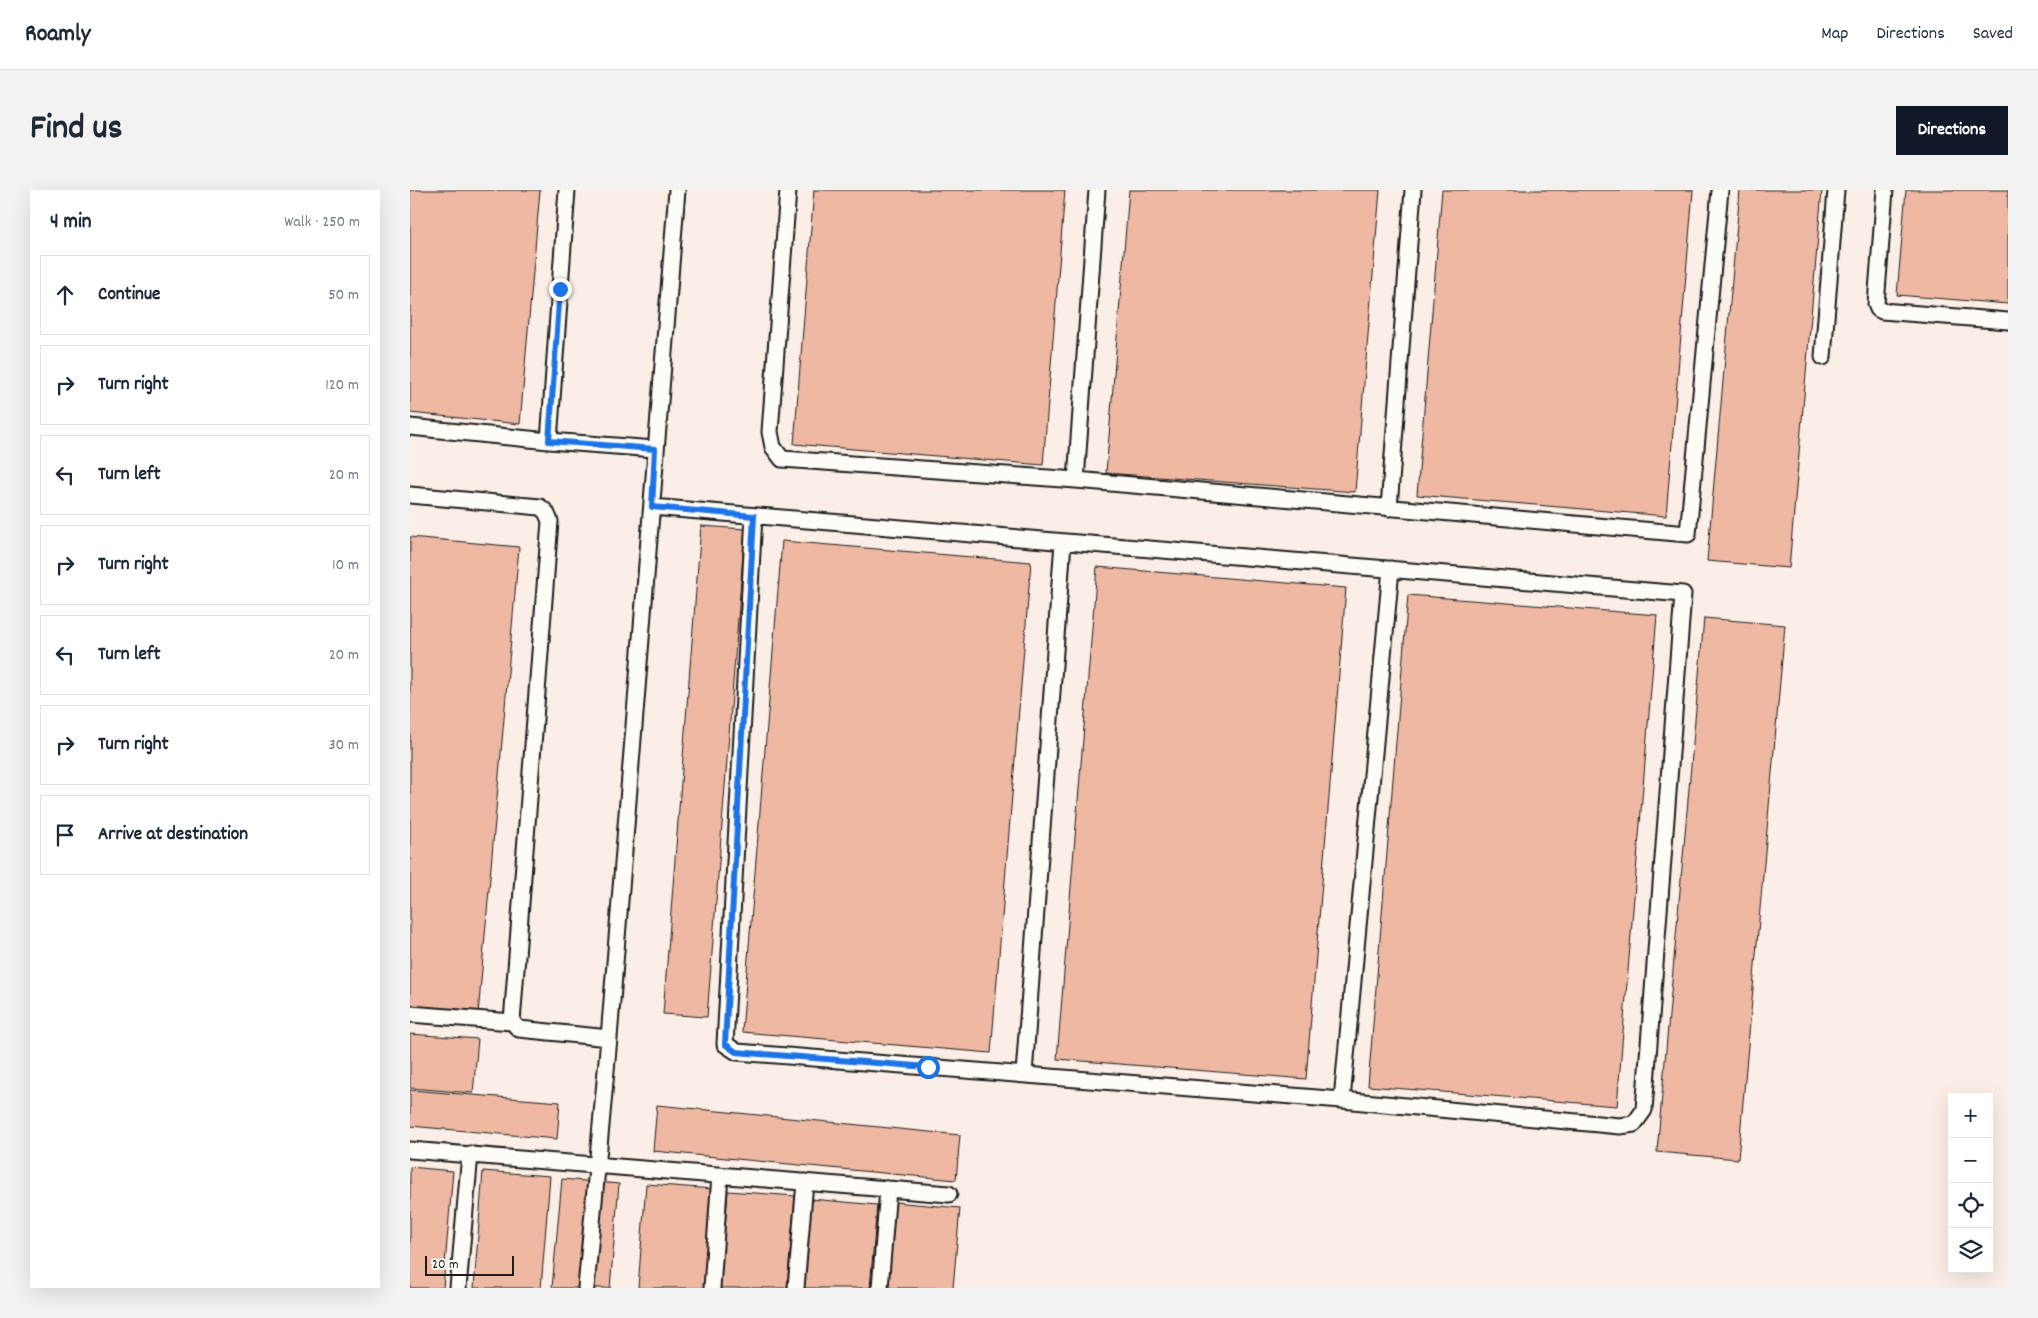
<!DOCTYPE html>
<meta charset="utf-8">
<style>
body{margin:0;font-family:Dekko,sans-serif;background:#f2f2f3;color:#1f2937}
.controls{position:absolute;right:15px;bottom:15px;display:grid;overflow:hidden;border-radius:0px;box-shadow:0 5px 20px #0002}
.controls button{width:45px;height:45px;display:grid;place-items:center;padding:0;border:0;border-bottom:1px solid #e0e1e3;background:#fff;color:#1f2937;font:25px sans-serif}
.scale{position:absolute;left:15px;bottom:12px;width:89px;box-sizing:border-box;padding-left:5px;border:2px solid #1c1c1c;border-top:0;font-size:14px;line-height:18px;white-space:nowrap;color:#1c1c1c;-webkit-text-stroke:4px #fdfcf7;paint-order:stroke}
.stop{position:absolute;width:15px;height:15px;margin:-11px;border:4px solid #1a73e8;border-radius:50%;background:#fff}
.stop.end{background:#1a73e8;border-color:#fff;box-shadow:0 1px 5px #0008}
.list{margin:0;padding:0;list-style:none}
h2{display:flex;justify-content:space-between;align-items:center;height:65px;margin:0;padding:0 20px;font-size:21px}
h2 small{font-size:16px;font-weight:400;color:#747a83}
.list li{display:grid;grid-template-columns:32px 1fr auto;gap:15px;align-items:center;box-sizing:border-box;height:80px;margin:0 10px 10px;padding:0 10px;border:1px solid #e0e1e3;border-radius:0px}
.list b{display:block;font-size:19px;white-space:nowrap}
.list em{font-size:16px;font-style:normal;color:#747a83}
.icon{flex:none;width:28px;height:28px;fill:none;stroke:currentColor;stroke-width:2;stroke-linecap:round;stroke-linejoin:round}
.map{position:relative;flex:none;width:1598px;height:1098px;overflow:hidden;border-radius:0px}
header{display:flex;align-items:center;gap:30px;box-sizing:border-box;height:70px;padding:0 25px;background:#fff;border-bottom:1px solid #e0e1e3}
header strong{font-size:24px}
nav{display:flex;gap:28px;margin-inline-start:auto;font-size:18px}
.intro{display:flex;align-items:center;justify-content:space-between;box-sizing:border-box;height:120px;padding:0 30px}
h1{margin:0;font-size:35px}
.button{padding:12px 22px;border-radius:0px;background:#111827;color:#fff;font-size:18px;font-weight:700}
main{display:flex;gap:30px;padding:0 30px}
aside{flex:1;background:#fff;border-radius:0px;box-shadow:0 5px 20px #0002}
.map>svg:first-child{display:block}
.building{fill:#efb8a3;stroke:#1c1c1c}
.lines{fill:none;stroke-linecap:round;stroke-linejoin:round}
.lane-casing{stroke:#1c1c1c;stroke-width:19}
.lane{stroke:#fdfcf7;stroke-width:15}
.route{stroke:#1a73e8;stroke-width:6}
</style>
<header>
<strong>Roamly</strong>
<nav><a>Map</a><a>Directions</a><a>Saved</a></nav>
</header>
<div class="intro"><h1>Find us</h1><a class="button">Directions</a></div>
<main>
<aside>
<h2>4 min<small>Walk · 250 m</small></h2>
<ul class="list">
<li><svg class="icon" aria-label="ahead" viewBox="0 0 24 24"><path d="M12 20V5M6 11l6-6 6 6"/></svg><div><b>Continue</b></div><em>50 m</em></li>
<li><svg class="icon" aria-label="right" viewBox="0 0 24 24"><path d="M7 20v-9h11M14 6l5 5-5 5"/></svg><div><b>Turn right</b></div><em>120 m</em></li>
<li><svg class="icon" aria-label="left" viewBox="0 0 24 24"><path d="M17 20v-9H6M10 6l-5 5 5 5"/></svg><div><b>Turn left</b></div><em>20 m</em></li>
<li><svg class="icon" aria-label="right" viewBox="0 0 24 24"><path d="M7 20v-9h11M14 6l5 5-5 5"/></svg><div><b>Turn right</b></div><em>10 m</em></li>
<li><svg class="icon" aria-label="left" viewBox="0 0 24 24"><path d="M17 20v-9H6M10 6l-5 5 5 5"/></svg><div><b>Turn left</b></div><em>20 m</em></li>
<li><svg class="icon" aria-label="right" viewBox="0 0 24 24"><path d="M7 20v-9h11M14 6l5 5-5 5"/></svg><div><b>Turn right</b></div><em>30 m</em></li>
<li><svg class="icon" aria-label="arrive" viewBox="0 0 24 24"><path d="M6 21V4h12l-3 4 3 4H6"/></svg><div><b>Arrive at destination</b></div></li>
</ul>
</aside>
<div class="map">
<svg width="1598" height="1098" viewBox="0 0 1598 1098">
<rect width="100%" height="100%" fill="#faeee6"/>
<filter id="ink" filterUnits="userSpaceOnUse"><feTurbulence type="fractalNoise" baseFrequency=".02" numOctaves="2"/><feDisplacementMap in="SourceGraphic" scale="10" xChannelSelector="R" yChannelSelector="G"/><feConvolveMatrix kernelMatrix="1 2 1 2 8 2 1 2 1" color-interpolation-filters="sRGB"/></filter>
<g filter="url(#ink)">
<!-- building -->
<path class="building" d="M0 0H130L110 234 0 223Z
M404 0H655L633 275 384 254Z
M719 0H970L945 302 696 283Z
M1032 0H1283L1256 326 1007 305Z
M1330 0H1412L1379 378 1297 371Z
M1496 0H1598V114L1487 105Z
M291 336 335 339 297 827 253 824Z
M0 347 109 357 68 825 0 819Z
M372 351 621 372 581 863 332 842Z
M687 377 936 398 896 889 647 869Z
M998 405 1247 425 1207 916 958 896Z
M1294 428 1375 435 1328 969 1247 962Z
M0 844 68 849 63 903 0 898Z
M0 900 150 912 147 949 0 936Z
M247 915 550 945 546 990 243 961Z
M0 977 43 981 33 1098H0Z
M73 981 140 986 131 1098H64Z
M152 989 209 994 200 1098H142Z
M236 994 303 999 295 1098H228Z
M318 1001 385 1006 377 1098H310Z
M401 1009 467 1015 460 1098H393Z
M484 1012 550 1018 543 1098H477Z"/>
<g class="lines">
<defs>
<path id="lane" d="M157 0 139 251 245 259
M378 0 360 242 363 257 372 269 666 290 1278 344 1310 0
M1475 0 1466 114 1468 119 1472 121 1598 131
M1413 167 1426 0
M0 237 139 251
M666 290 687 0
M0 305 130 317 136 322 140 331 102 832 109 839 199 848
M242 317 1273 404 1234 920 1224 934 1210 936 932 910 327 862 315 854 344 326
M979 318 1003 0
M0 824 102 832
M614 884 653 352
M932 910 981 379
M0 960 539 1004
M48 1098 60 964
M176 1098 199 848 267 0
M302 1098 310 985
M386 1098 395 992
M470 1098 478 999"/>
</defs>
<!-- lane casing -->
<use href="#lane" class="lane-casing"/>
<!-- lane -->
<use href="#lane" class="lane"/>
</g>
</g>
<g class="lines" filter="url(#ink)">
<!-- route -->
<path class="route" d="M150 99 139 251 245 259 242 317 344 326 315 854 326 862 518 877"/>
</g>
</svg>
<div class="controls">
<button>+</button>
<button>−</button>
<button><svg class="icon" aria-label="locate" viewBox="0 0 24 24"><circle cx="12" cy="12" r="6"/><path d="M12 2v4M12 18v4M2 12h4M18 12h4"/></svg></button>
<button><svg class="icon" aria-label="layers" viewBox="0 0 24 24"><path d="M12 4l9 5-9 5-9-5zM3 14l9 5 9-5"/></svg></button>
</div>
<div class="scale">20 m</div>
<div class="stop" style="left:518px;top:877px"></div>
<div class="stop end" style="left:150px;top:99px"></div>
</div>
</main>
